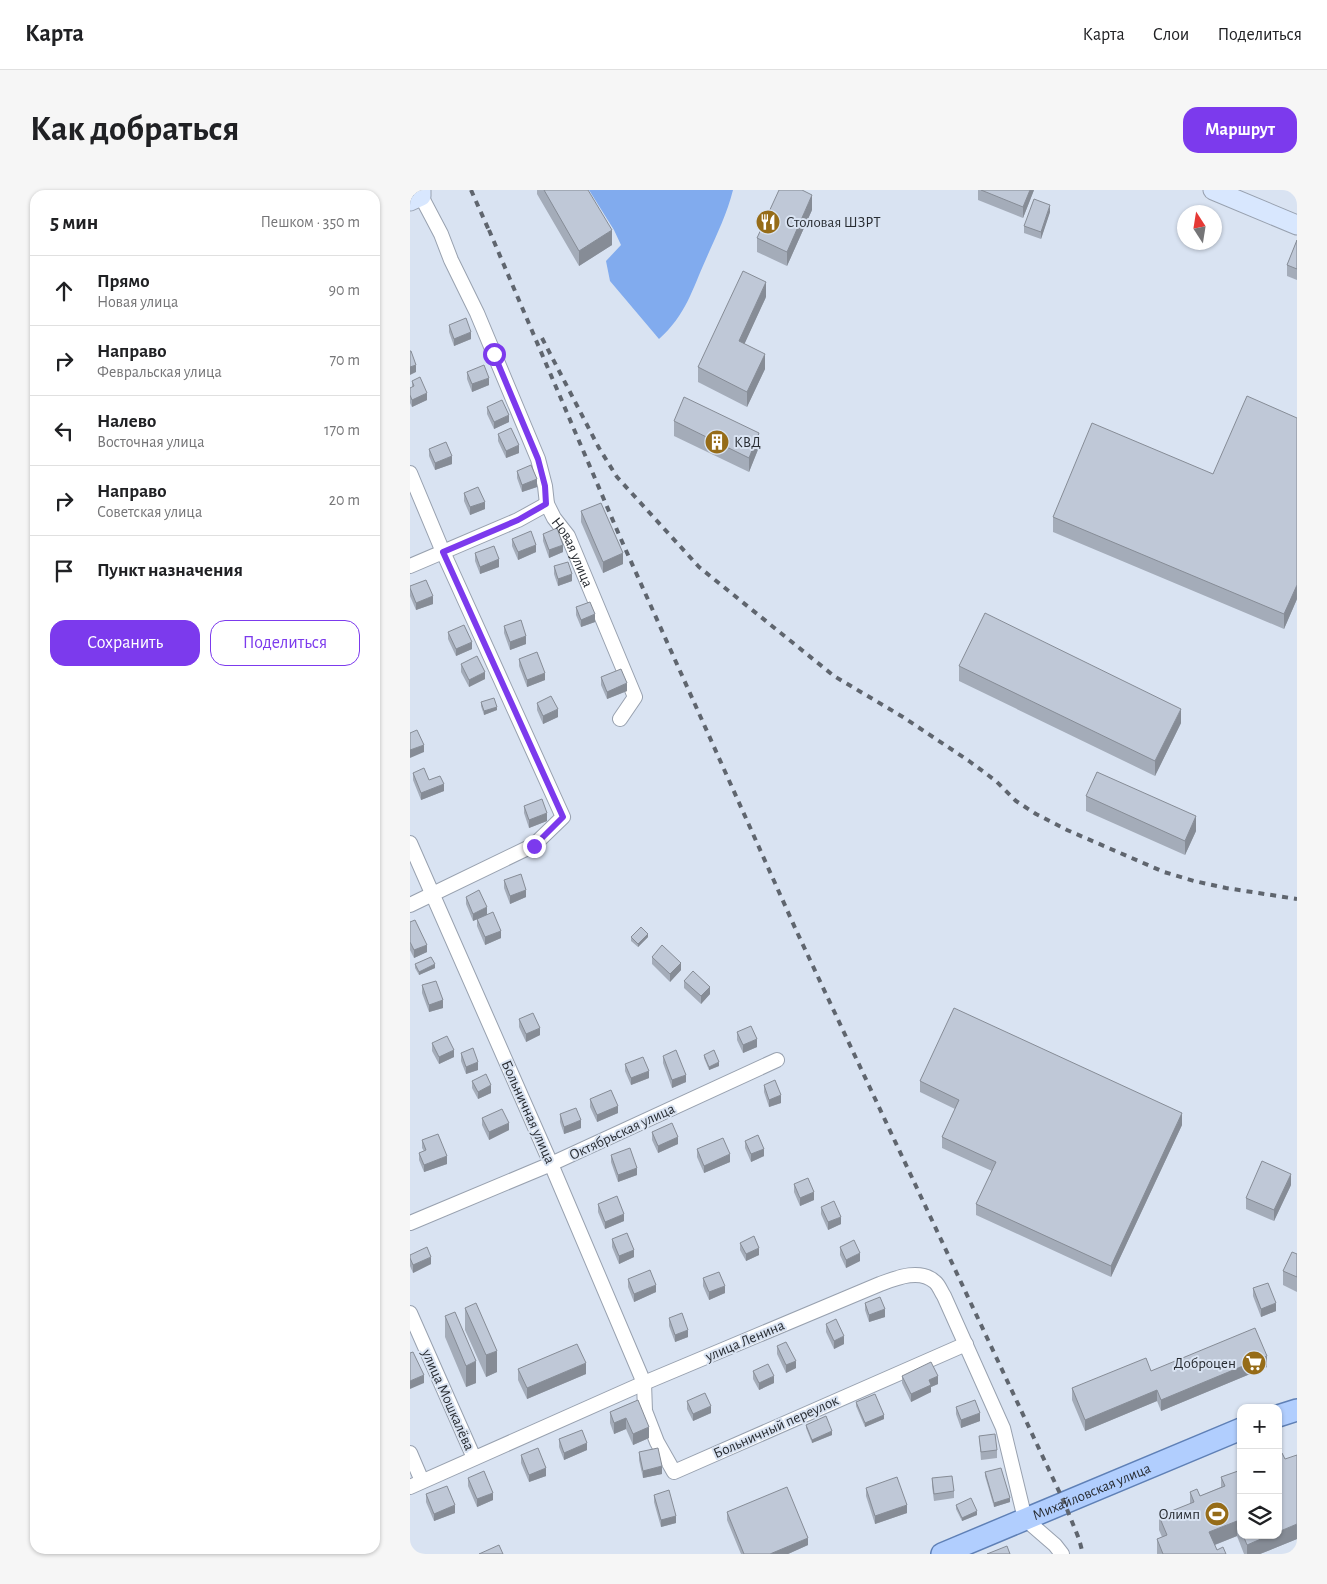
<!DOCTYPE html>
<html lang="ru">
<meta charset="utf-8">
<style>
body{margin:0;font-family:"Alegreya Sans",sans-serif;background:#f6f6f6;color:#202124}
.controls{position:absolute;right:15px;bottom:15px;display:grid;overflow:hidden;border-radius:10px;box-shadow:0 1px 4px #0004}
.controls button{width:45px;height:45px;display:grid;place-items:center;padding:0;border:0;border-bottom:1px solid #e0e0e0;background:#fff;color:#202124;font:25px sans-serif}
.compass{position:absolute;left:767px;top:15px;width:45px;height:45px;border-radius:50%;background:#fff;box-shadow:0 1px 4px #0004;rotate:348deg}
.stop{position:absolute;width:15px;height:15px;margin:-11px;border:4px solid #7c3aed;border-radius:50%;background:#fff}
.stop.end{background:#7c3aed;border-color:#fff;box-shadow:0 1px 5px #0008}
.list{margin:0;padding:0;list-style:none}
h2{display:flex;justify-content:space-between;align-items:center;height:65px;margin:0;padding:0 20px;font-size:21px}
h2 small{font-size:16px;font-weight:400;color:#757577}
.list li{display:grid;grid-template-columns:32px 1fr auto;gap:15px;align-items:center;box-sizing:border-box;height:70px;padding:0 20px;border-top:1px solid #e0e0e0}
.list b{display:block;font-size:19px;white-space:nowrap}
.list p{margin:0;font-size:16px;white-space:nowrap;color:#757577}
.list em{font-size:16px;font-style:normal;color:#757577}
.actions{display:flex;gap:10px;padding:15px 20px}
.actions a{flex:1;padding:11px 0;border:1px solid #7c3aed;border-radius:15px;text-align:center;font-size:18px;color:#7c3aed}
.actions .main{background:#7c3aed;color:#fff}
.icon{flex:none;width:28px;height:28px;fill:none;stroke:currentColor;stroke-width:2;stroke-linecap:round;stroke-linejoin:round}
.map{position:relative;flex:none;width:887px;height:1364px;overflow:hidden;border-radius:15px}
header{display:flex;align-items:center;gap:30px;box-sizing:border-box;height:70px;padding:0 25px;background:#fff;border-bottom:1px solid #e0e0e0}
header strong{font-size:24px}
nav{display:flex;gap:28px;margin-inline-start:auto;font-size:18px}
.intro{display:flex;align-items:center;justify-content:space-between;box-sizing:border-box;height:120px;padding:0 30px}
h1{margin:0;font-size:35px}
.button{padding:12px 22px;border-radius:15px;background:#7c3aed;color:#fff;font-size:18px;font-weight:700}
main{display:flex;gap:30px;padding:0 30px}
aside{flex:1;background:#fff;border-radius:15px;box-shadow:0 1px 4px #0004}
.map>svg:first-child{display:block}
.forest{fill:#81abee}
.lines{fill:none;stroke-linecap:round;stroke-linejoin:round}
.minor-casing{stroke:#98a1af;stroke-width:16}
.secondary-casing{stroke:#98a1af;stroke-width:21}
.primary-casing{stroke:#5f80b6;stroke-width:24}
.minor{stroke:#fff;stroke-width:14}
.secondary{stroke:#d8e7fe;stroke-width:19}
.primary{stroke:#b1cefe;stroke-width:21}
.rail{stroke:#5f656e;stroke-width:4;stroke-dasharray:6 6;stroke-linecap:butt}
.wall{fill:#a4acb9}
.shaded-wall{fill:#868c96}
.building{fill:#bfc8d7;stroke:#868c96}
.route{stroke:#7c3aed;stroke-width:6}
.labels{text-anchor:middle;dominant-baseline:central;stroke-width:4;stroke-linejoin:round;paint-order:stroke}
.poi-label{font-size:15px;fill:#282c32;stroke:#d9e3f2;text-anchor:start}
.street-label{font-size:15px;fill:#282c32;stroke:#d9e3f2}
</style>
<header>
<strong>Карта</strong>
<nav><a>Карта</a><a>Слои</a><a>Поделиться</a></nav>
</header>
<div class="intro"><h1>Как добраться</h1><a class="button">Маршрут</a></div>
<main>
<aside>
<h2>5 мин<small>Пешком · 350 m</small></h2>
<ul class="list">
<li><svg class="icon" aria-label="ahead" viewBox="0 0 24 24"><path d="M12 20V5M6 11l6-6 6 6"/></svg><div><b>Прямо</b><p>Новая улица</p></div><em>90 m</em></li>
<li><svg class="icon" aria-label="right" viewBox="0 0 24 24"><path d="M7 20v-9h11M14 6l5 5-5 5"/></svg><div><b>Направо</b><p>Февральская улица</p></div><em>70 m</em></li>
<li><svg class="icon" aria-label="left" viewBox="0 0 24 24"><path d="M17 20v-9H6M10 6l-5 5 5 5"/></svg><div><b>Налево</b><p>Восточная улица</p></div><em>170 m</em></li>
<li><svg class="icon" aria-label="right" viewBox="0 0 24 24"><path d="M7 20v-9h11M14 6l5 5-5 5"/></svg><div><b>Направо</b><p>Советская улица</p></div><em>20 m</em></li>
<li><svg class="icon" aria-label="arrive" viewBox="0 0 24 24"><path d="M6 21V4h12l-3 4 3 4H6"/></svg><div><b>Пункт назначения</b></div></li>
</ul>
<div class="actions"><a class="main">Сохранить</a><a>Поделиться</a></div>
</aside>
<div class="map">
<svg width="887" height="1364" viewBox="0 0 887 1364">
<rect width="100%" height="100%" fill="#d9e3f2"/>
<!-- forest -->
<path class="forest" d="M179 0H323C317 24 306 46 296 69 282 100 276 125 249 149L200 91 196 71 211 55 204 40Z"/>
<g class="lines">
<defs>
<g id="minor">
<path id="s1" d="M11 6 31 44 41 70 67 123 128 269 135 296 137 314 144 328 158 346 225 507 210 529"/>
<path d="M0 283 33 362 153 627 124 655 0 715"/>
<path d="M0 376 108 330 137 314"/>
<path d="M0 653 141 974 234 1193 235 1221 247 1252 264 1282 556 1154"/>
<path d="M0 1033 141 974 367 870"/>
<path d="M0 1123 64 1268"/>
<path d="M0 1263 12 1291"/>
<path d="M0 1297 234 1193 470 1094C486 1088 510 1078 525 1092 529 1095 531 1102 534 1106L593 1238 615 1329 645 1355 652 1364"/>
</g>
<path id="secondary" d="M803 0 887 35
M0 11 11 6V0"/>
<g id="primary">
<path d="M868 1226 887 1220"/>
<path id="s2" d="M532 1364 831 1239"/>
</g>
</defs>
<!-- minor casing -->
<use href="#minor" class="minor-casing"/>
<!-- secondary casing -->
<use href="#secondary" class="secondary-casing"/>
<!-- primary casing -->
<use href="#primary" class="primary-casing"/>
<!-- minor -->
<use href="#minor" class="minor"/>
<!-- secondary -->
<use href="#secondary" class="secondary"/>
<!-- primary -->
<use href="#primary" class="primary"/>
<!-- rail -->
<path class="rail" d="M61 0 81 45
M79 40 210 347 386 740 654 1312 669 1349 673 1364
M132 148 189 258 207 287 289 377 424 486 493 527 559 571 586 591 606 611 626 624 657 640 754 682 784 691 816 698 887 709"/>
</g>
<!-- wall -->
<path class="wall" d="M127 0H178L202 55 169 76 127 4Z
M568 0H624L613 28 568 10Z
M402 20 377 76 347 62V48Z
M640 22 631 49 614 43V36Z
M887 50V90L877 86V75Z
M356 107 334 154 355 179 337 217 288 192V177Z
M39 135 61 149 44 156 39 142Z
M57 182 79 195 62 202 57 189Z
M2 191 17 210 2 217 0 213V198L2 197Z
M77 217 99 232 84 239 77 224Z
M887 228V409L874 439 643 342V327L803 284Z
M264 231 349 257 339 282 264 246Z
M88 244 109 263 96 268 88 251Z
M19 259 42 274 25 280 19 266Z
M107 281 127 297 112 302 107 288Z
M54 303 75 319 60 325 54 311Z
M171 321 213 374 193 383 171 332Z
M133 344 153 362 139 368 133 351Z
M102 349 126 362 108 370 102 356Z
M65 363 89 377 70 384 65 371Z
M144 376 162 391 148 396 144 384Z
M0 396 23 414 6 420 0 406Z
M166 417 185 432 171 437 166 425Z
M94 436 116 454 100 460 94 443Z
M38 442 62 459 46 466 38 449Z
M109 469 135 490 117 497 109 476Z
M51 474 75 489 59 497 51 482Z
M549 476 771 533 745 586 549 491Z
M191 487 217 501 197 509 191 495Z
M71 512 87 520 74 525 71 516Z
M127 513 148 527 133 534 127 520Z
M3 583 19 590 34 601 11 610 3 590Z
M676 606 786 641 775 665 676 621Z
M114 616 137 631 119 638 114 623Z
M94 690 116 707 100 714 94 698Z
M56 707 77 725 91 748 75 755 67 736V729L63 731 56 714Z
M0 732 17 762 4 768 0 760Z
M221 747H238L228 757 221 751Z
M242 767 271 780 260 792 242 774Z
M5 774 25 778 9 785 5 778Z
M274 791 300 804 291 814 274 798Z
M12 795 33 818 19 822 12 803Z
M109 829 130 845 116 852 109 837Z
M327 842 347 857 333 863 327 850Z
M22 853 44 867 29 874 22 861Z
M51 863 68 880 56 884 51 871Z
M294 865 309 876 299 880 294 868Z
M253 866 276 892 262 898 253 873Z
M215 874 239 888 221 895 215 881Z
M62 891 81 903 68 909 62 898Z
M510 891 772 935 701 1087 566 1025V1014L582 981 532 958V947L545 919 510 902Z
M354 895 371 913 359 917 354 902Z
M180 909 208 923 187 932 180 917Z
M150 924 171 938 154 944 150 932Z
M72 928 99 940 79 950 72 935Z
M242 942 268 954 248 963 242 950Z
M12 950 37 974 14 982 9 970V963L14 961 12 958Z
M335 951 354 966 341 972 335 958Z
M287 959 320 972 294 983 287 967Z
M201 965 227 985 208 992 201 972Z
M384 994 404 1010 390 1016 384 1002Z
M881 995 864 1031 836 1019V1008Z
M188 1014 214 1031 195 1039 188 1022Z
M411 1017 431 1034 418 1040 411 1024Z
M202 1049 224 1067 209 1074 202 1057Z
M330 1053 349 1065 336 1071 330 1060Z
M430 1057 450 1071 436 1078 430 1065Z
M887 1064V1102L873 1095V1081Z
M0 1065 21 1074 3 1083 0 1076Z
M293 1088 315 1103 299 1110 293 1096Z
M218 1089 246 1102 224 1112 218 1097Z
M843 1098 866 1121 851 1127 843 1106Z
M455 1113 475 1127 459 1132 455 1120Z
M55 1118 87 1182 76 1187 55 1140Z
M35 1126 66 1193 56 1197 35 1147Z
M259 1128 278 1147 265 1152 259 1136Z
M416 1134 434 1154 424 1159 416 1142Z
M367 1156 386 1178 376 1183 367 1164Z
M857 1177 751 1221 747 1211 675 1241 662 1210V1198L741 1181Z
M108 1179 176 1184 117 1209 108 1190Z
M343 1181 364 1193 349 1200 343 1189Z
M492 1186 528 1194 521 1197V1202L501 1212 492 1193Z
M228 1210 239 1248 223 1255 216 1239 204 1244 200 1233V1222Z
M277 1211 301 1223 283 1231 277 1219Z
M446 1212 474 1229 455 1237 446 1216Z
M546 1217 570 1231 551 1238 546 1224Z
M396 1235 422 1245 402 1253 396 1238Z
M569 1246 587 1260V1268L571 1270Z
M149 1249 177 1260 154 1270 149 1257Z
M229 1262 252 1284 233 1288 229 1270Z
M111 1265 136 1286 119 1292 111 1273Z
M831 1280V1345H868L887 1349 850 1364H834L827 1346 805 1355 807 1360 816 1364H747V1349L752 1347 749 1340V1326L780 1314V1302L790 1306 811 1297V1287Z
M575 1282 600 1312 584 1317 575 1286Z
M58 1288 83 1310 67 1317 58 1296Z
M522 1288 544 1301V1308L524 1311 522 1296Z
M456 1298 497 1323 465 1334 456 1306Z
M16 1304 45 1323 24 1331 16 1312Z
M244 1305 266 1333 251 1337 244 1312Z
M546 1315 567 1325 552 1331 546 1319Z
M317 1322 398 1355 378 1364H331L317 1330Z"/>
<!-- shaded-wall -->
<path class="shaded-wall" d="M620 0H624L613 28V17Z
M402 5V20L377 76V62Z
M640 15V22L631 49V42Z
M202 40V55L169 76V61Z
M356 92V107L329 166V151Z
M61 142V149L44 156V149Z
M355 164V179L337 217V202Z
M6 175V182L0 185V177Z
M79 188V195L62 202V194Z
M17 203V210L2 217V210Z
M99 225V232L84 239V232Z
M349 243V257L339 282V268Z
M109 255V263L96 268V261Z
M42 266V274L25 280V273Z
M127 289V297L112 302V295Z
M75 312V319L60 325V317Z
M126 355V362L108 370V362Z
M153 355V362L139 368V360Z
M213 363V374L193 383V372Z
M89 369V377L70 384V377Z
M162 384V391L148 396V389Z
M887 395V409L874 439V424Z
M23 406V414L6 420V413Z
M185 424V432L171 437V430Z
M116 446V454L100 460V452Z
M62 452V459L46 466V459Z
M75 482V489L59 497V490Z
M135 483V490L117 497V490Z
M217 493V501L197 509V502Z
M87 517V520L74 525V521Z
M148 519V527L133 534V526Z
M771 519V533L745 586V571Z
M14 555V562L0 568V560Z
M34 594V601L11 610V603Z
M137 623V631L119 638V630Z
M786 626V641L775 665V651Z
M116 700V707L100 714V706Z
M77 717V725L63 731V724Z
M91 741V748L75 755V747Z
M238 744V747L228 757V754Z
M17 755V762L4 768V760Z
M271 773V780L260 792V784Z
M25 774V778L9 785V782Z
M300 797V804L291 814V806Z
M33 810V818L19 822V815Z
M130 838V845L116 852V844Z
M347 849V857L333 863V855Z
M44 860V867L29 874V867Z
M68 872V880L56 884V877Z
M309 872V876L299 880V877Z
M239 881V888L221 895V888Z
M276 885V892L262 898V890Z
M81 895V903L68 909V902Z
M371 905V913L359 917V910Z
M208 916V923L187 932V925Z
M772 923V935L701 1087V1076Z
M171 930V938L154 944V937Z
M99 933V940L79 950V942Z
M268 947V954L248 963V956Z
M354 959V966L341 972V964Z
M320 964V972L294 983V976Z
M37 966V974L14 982V975Z
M227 978V985L208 992V985Z
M881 984V995L864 1031V1020Z
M404 1002V1010L390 1016V1008Z
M214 1024V1031L195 1039V1032Z
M431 1027V1034L418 1040V1032Z
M349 1058V1065L336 1071V1064Z
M224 1060V1067L209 1074V1066Z
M450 1063V1071L436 1078V1070Z
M21 1067V1074L3 1083V1075Z
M246 1095V1102L224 1112V1104Z
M315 1096V1103L299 1110V1102Z
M866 1113V1121L851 1127V1119Z
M475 1119V1127L459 1132V1125Z
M278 1140V1147L265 1152V1145Z
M434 1146V1154L424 1159V1151Z
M87 1161V1182L76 1187V1165Z
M857 1166V1177L751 1221V1210Z
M66 1171V1193L56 1197V1176Z
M386 1171V1178L376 1183V1175Z
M176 1173V1184L117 1209V1198Z
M14 1185V1193L0 1199V1191Z
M364 1186V1193L349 1200V1193Z
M528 1186V1194L521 1197V1202L501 1212V1204L519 1190Z
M747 1200V1211L675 1241V1230Z
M301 1216V1223L283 1231V1224Z
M570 1223V1231L551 1238V1230Z
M474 1225V1229L455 1237V1233Z
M216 1228V1239L204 1244V1233Z
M239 1237V1248L223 1255V1244Z
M422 1241V1245L402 1253V1250Z
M177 1253V1260L154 1270V1263Z
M252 1276V1284L233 1288V1281Z
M136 1278V1286L119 1292V1285Z
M83 1303V1310L67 1317V1309Z
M600 1308V1312L584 1317V1313Z
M45 1315V1323L24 1331V1324Z
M497 1315V1323L465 1334V1326Z
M567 1321V1325L552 1331V1328Z
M266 1326V1333L251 1337V1330Z
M827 1331V1346L799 1357V1342Z
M887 1334V1349L850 1364H837V1355L860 1345H868V1342Z
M398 1348V1355L378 1364H360Z"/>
<!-- building -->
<path class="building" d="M134 0H178L202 40 169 61Z
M369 0H392L402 5 377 62 347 48Z
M571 0H620L613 17Z
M624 9 640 15 631 42 614 36Z
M887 50V79L877 75Z
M333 81 356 92 329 151 355 164 337 202 288 177Z
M56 128 61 142 44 149 39 135Z
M0 161H1L6 175 0 177Z
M74 175 79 188 62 194 57 182Z
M10 187 17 203 2 210 0 205V198L4 196 2 191Z
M837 206 887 228V395L874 424 643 327 682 233 803 284Z
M274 207 349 243 339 268 264 231Z
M92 210 99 225 84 232 77 217Z
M101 238 109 255 96 261 88 244Z
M36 252 42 266 25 273 19 259Z
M121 275 127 289 112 295 107 281Z
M68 297 75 312 60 317 54 303Z
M191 313 213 363 193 372 171 321Z
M147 338 153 355 139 360 133 344Z
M121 341 126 355 108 362 102 349Z
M84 356 89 369 70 377 65 363Z
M158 372 162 384 148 389 144 376Z
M16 390 23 406 6 413 0 398V396Z
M180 412 185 424 171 430 166 417Z
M575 423 771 519 745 571 549 476Z
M111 430 116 446 100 452 94 436Z
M54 435 62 452 46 459 38 442Z
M127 462 135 483 117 490 109 469Z
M67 466 75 482 59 490 51 474Z
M211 479 217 493 197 502 191 487Z
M141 506 148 519 133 526 127 513Z
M84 508 87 517 74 521 71 512Z
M7 540 14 555 0 560V543Z
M14 578 19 590 30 586 34 594 11 603 3 583Z
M687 582 786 626 775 651 676 606Z
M132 609 137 623 119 630 114 616Z
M111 684 116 700 100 706 94 690Z
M69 700 77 717 63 724 56 707Z
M83 722 91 741 75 747 67 729Z
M5 730 17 755 4 760 0 752V732Z
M231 737 238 744 228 754 221 747Z
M252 755 271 773 260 784 242 767Z
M21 767 25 774 9 782 5 774Z
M283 781 300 797 291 806 274 791Z
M26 791 33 810 19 815 12 795Z
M544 818 772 923 701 1076 566 1014 586 972 532 947 549 910 510 891Z
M123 823 130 838 116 844 109 829Z
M341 836 347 849 333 855 327 842Z
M37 846 44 860 29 867 22 853Z
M63 858 68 872 56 877 51 863Z
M266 860 276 885 262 890 253 866Z
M304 860 309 872 299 877 294 865Z
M233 867 239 881 221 888 215 874Z
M76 884 81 895 68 902 62 891Z
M365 890 371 905 359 910 354 895Z
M201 900 208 916 187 925 180 909Z
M166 918 171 930 154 937 150 924Z
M92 919 99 933 79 942 72 928Z
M262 933 268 947 248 956 242 942Z
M28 944 37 966 14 975 9 963 16 960 12 950Z
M348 945 354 959 341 964 335 951Z
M313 948 320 964 294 976 287 959Z
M220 958 227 978 208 985 201 965Z
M852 971 881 984 864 1020 836 1008Z
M398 988 404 1002 390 1008 384 994Z
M207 1006 214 1024 195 1032 188 1014Z
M424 1011 431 1027 418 1032 411 1017Z
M217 1043 224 1060 209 1066 202 1049Z
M344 1046 349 1058 336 1064 330 1053Z
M444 1050 450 1063 436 1070 430 1057Z
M17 1057 21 1067 3 1075 0 1068V1065Z
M882 1062 887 1064V1087L873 1081Z
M240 1080 246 1095 224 1104 218 1089Z
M309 1082 315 1096 299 1102 293 1088Z
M858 1093 866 1113 851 1119 843 1098Z
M470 1107 475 1119 459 1125 455 1113Z
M66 1113 87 1161 76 1165 55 1118Z
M45 1122 66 1171 56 1176 35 1126Z
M272 1123 278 1140 265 1145 259 1128Z
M426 1129 434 1146 424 1151 416 1134Z
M845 1138 857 1166 751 1210 747 1200 675 1230 662 1198 736 1168 741 1181Z
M376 1152 386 1171 376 1175 367 1156Z
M167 1154 176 1173 117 1198 108 1179Z
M3 1162 14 1185 0 1191V1163Z
M521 1172 528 1186 519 1190 521 1195 501 1204 492 1186Z
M358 1174 364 1186 349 1193 343 1181Z
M295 1203 301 1216 283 1224 277 1211Z
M465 1204 474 1225 455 1233 446 1212Z
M228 1210 239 1237 223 1244 216 1228 204 1233 200 1222Z
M565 1210 570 1223 551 1230 546 1217Z
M416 1226 422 1241 402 1250 396 1235Z
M172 1240 177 1253 154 1263 149 1249Z
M585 1244 587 1260 571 1262 569 1246Z
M128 1258 136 1278 119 1285 111 1265Z
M248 1258 252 1276 233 1281 229 1262Z
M872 1263 875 1269 887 1265V1334L868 1342V1265Z
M591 1278 600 1308 584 1313 575 1282Z
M831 1280V1340L827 1331 799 1342 807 1360 813 1357 816 1364H753L747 1349 757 1345 749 1326 784 1312 780 1302 787 1299 790 1306 815 1296 811 1287Z
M74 1281 83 1303 67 1309 58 1288Z
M542 1286 544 1301 524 1304 522 1288Z
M487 1287 497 1315 465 1326 456 1298Z
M37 1296 45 1315 24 1324 16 1304Z
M377 1297 398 1348 360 1364H334L317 1322Z
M259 1300 266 1326 251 1330 244 1305Z
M561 1308 567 1321 552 1328 546 1315Z
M833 1345H860L837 1355Z
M89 1355 93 1364H69Z
M597 1356 600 1364H577Z"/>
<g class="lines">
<!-- route -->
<path class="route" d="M84 164 128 269 135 296 136 314 108 330 33 362 153 627 124 656"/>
</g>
<!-- icons -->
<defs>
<symbol id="restaurant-disc" viewBox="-11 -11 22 22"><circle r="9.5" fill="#966c18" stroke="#d9e3f2"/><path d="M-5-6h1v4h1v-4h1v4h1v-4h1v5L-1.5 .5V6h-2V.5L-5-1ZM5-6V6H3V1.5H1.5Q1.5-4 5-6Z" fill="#fff"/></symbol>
<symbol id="building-disc" viewBox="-11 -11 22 22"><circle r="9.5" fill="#966c18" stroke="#d9e3f2"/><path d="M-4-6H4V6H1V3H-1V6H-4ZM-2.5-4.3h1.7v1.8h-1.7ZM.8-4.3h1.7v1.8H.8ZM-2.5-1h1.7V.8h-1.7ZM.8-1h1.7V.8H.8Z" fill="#fff"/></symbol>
<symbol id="supermarket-disc" viewBox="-11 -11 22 22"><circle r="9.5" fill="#966c18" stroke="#d9e3f2"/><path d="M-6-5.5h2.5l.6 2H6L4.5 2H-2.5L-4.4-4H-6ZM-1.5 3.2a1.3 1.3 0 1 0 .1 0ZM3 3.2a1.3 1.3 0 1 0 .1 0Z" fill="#fff"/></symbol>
<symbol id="stadium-disc" viewBox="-11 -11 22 22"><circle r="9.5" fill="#966c18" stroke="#d9e3f2"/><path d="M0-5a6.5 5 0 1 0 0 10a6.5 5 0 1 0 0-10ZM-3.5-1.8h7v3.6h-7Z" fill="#fff"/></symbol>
</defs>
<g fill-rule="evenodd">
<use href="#restaurant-disc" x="344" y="18" width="28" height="28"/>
<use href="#building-disc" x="293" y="238" width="28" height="28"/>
<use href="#supermarket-disc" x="830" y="1159" width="28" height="28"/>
<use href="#stadium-disc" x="793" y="1310" width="28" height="28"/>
</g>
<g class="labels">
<!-- poi labels -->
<g class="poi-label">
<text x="376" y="32">Столовая ШЗРТ</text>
<text x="324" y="252">КВД</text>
<text x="826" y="1173" text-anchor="end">Доброцен</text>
<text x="790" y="1324" text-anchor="end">Олимп</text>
</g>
<!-- street labels -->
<g class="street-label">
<text stroke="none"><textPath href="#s1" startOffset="389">Новая улица</textPath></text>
<text transform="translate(118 922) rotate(66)">Больничная улица</text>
<text transform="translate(212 942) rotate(-25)">Октябрьская улица</text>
<text transform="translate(335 1151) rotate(-23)">улица Ленина</text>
<text transform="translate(38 1210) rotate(66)">улица Мошкалёва</text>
<text transform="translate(366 1237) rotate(-24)">Больничный переулок</text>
<text stroke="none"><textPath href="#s2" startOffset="162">Михайловская улица</textPath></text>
</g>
</g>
</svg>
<div class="controls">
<button>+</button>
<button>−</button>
<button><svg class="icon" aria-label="layers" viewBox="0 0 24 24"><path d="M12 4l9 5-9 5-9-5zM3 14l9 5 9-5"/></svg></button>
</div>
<svg class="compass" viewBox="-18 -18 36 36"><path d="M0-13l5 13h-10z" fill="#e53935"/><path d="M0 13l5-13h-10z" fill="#757577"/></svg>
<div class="stop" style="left:84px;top:164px"></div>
<div class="stop end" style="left:124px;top:656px"></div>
</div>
</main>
